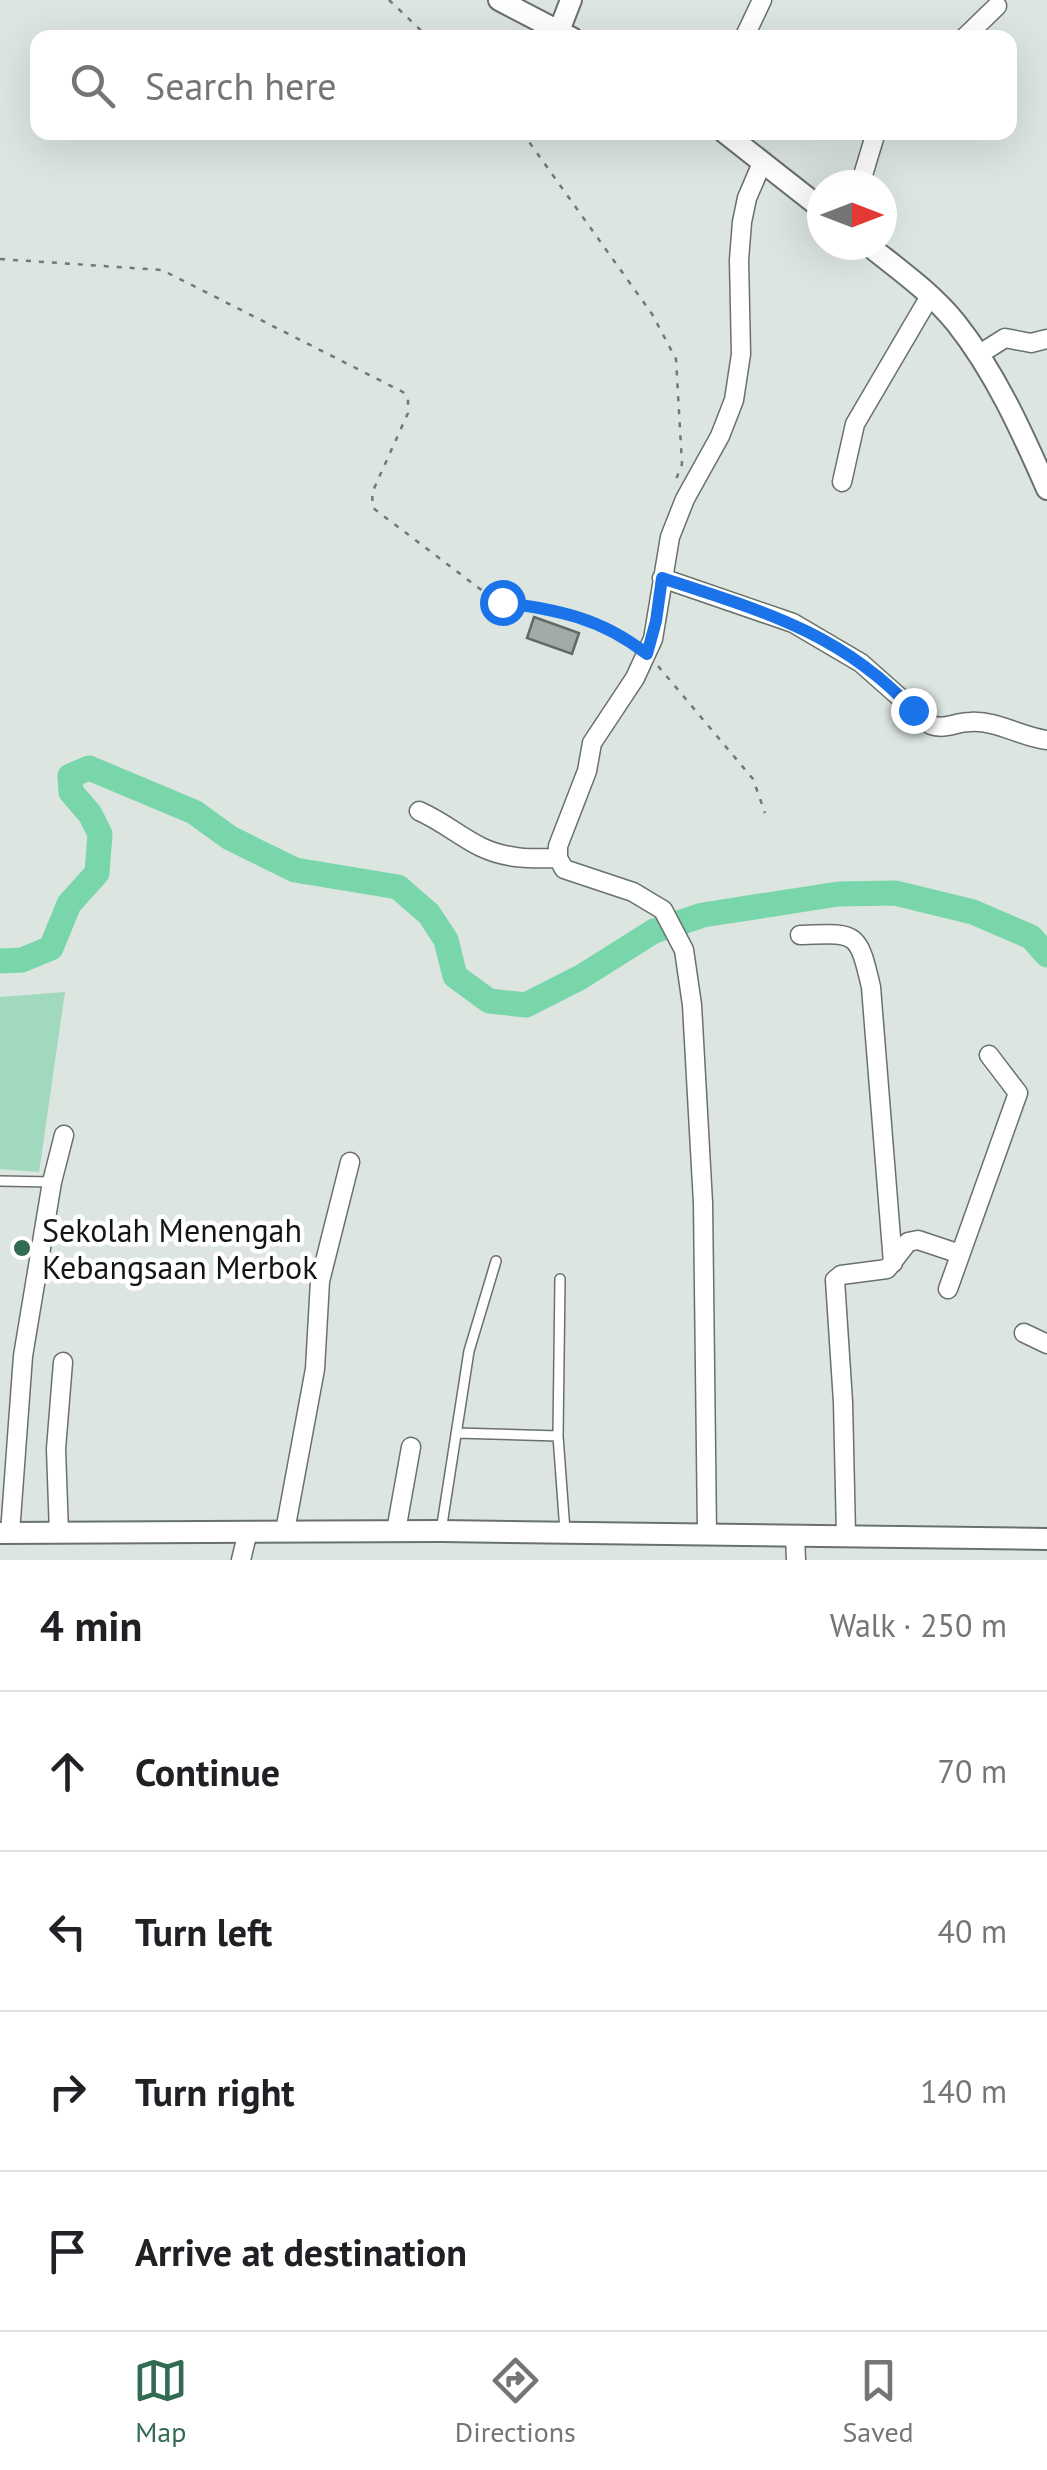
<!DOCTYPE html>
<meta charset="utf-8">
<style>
body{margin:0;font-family:"PT Sans",sans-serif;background:#f2f2f2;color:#202124}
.compass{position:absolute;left:807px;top:170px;width:90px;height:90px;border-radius:50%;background:#fff;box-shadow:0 10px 40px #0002;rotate:90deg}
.stop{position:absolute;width:30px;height:30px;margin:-22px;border:8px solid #1a73e8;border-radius:50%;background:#fff}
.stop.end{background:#1a73e8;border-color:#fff;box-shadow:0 2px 10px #0008}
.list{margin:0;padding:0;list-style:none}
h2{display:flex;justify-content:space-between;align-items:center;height:130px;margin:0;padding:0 40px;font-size:42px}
h2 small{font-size:32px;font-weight:400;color:#757577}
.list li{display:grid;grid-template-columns:65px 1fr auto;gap:30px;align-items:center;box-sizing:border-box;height:160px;padding:0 40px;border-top:2px solid #e0e0e0}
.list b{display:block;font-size:38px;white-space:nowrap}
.list em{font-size:32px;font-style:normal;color:#757577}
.icon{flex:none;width:55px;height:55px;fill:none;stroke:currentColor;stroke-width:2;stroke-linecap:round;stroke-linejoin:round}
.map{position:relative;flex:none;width:1047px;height:1560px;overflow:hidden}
.search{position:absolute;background:#fff;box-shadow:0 10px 40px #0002;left:30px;right:30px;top:30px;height:110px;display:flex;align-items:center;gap:25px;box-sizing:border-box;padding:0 35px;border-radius:20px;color:#757577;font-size:38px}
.sheet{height:770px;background:#fff}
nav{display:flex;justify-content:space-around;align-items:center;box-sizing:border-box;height:140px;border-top:2px solid #e0e0e0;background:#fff;font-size:28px;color:#757577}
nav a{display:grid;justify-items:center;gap:5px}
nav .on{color:#336b52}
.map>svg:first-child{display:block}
.green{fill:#a0d9bd}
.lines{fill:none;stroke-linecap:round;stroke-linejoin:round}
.river{stroke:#79d6ab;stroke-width:25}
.building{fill:#a3aba7;stroke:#626965;stroke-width:2.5}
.service-casing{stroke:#69716d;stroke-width:12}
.minor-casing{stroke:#69716d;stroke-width:21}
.tertiary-casing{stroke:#69716d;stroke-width:24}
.path{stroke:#727874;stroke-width:2.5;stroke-dasharray:5 8;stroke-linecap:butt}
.service{stroke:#fff;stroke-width:9}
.minor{stroke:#fff;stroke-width:18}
.tertiary{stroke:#fff;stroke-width:20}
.route{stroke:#1a73e8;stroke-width:12}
.poi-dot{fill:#336b52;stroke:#fff;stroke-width:4}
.labels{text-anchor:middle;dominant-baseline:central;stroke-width:9;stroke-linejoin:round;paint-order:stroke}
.poi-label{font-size:32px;fill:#131614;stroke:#fff;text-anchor:start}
</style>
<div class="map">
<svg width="1047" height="1560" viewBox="0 0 1047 1560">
<rect width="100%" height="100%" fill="#dce5e0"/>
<!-- green -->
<path class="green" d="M65 992 39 1172 0 1169V997Z"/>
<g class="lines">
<!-- river -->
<path class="river" d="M0 961 22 960 51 948 69 904 97 873 100 834 90 814 71 792 70 776 89 768 194 812 230 838 295 870 398 887 429 914 446 940 455 976 489 1001 526 1005 581 977 654 931 703 915 838 894 895 893 973 912 1031 937 1047 955"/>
</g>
<!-- building -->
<path class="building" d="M534 617 579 633 572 654 527 638Z"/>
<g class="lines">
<defs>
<path id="service" d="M0 1181 52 1182
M456 1433 558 1436 565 1531
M558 1436 560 1279
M441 1531 469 1351 496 1261"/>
<path id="minor" d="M744 38 762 0
M964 38 997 6
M860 185 876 132
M978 355 1005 338 1031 343 1047 339
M842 482 855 424 930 296
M662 578 793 623 861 663 931 725C946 730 955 722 970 722 997 720 1021 737 1047 740
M419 811C442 821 459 836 481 847 506 859 531 859 558 858
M800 935C856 933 858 930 871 987L893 1263
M948 1289 1018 1093 989 1055
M1024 1333 1047 1344
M285 1531 315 1369 320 1281 350 1162
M396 1531 411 1447
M10 1533 23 1356 52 1182 64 1135
M59 1533 56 1449 63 1362
M707 1534 703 1203 692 1005 684 950 663 910 633 892 564 869 558 858V846L587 771 592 743 635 678 653 639 670 537 685 499 720 436 734 400 741 354 739 260 742 222 747 198 762 163
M795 1535 796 1560
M846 1535 843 1402 835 1280 841 1275 887 1269 908 1242 918 1240 960 1254
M241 1560 248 1531"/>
<path id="tertiary" d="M499 0 572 38
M559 31 571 0
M724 132 822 209
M868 245C898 269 932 293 956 323 995 372 1022 432 1047 489
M0 1533 441 1531 1047 1539"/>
</defs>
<!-- service casing -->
<use href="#service" class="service-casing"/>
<!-- minor casing -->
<use href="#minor" class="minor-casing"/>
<!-- tertiary casing -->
<use href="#tertiary" class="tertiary-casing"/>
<!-- path -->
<path class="path" d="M389 0 429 38
M522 132 652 314 676 359 682 464 675 482
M0 259 162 270 403 392 408 398V413L372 493 373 508 492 598C513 608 539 607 562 611 587 616 613 628 633 644
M658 666 753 779 765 813"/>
<!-- service -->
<use href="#service" class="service"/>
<!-- minor -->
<use href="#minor" class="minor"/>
<!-- tertiary -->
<use href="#tertiary" class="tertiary"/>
</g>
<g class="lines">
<!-- route -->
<path class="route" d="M502 602C560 611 599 617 647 654L656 621 662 578C759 610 841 632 913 710"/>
</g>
<!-- markers -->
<circle class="poi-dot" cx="22" cy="1248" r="10"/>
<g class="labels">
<!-- poi labels -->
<g class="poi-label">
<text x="42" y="1230">Sekolah Menengah<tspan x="42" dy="37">Kebangsaan Merbok</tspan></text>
</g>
</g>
</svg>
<svg class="compass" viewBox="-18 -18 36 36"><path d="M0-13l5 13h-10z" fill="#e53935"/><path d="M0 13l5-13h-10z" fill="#757577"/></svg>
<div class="stop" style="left:502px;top:602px"></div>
<div class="stop end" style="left:913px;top:710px"></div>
<div class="search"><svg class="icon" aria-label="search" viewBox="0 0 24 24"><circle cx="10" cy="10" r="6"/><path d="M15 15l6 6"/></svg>Search here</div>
</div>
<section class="sheet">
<h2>4 min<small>Walk · 250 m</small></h2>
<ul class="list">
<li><svg class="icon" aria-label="ahead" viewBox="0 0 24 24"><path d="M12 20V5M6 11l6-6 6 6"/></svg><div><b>Continue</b></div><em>70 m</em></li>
<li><svg class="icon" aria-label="left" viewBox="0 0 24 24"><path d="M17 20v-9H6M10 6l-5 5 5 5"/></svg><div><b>Turn left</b></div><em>40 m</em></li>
<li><svg class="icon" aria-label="right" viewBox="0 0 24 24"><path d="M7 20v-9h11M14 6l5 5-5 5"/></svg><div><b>Turn right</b></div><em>140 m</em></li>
<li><svg class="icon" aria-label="arrive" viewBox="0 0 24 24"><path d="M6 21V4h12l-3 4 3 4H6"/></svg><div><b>Arrive at destination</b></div></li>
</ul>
</section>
<nav>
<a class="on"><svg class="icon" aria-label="map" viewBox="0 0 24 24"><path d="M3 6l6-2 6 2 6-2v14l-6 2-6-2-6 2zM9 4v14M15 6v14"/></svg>Map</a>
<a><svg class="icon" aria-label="directions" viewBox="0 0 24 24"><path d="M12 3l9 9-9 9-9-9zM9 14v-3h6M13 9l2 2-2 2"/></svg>Directions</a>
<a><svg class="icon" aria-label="saved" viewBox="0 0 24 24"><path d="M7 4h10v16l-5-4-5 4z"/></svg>Saved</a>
</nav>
